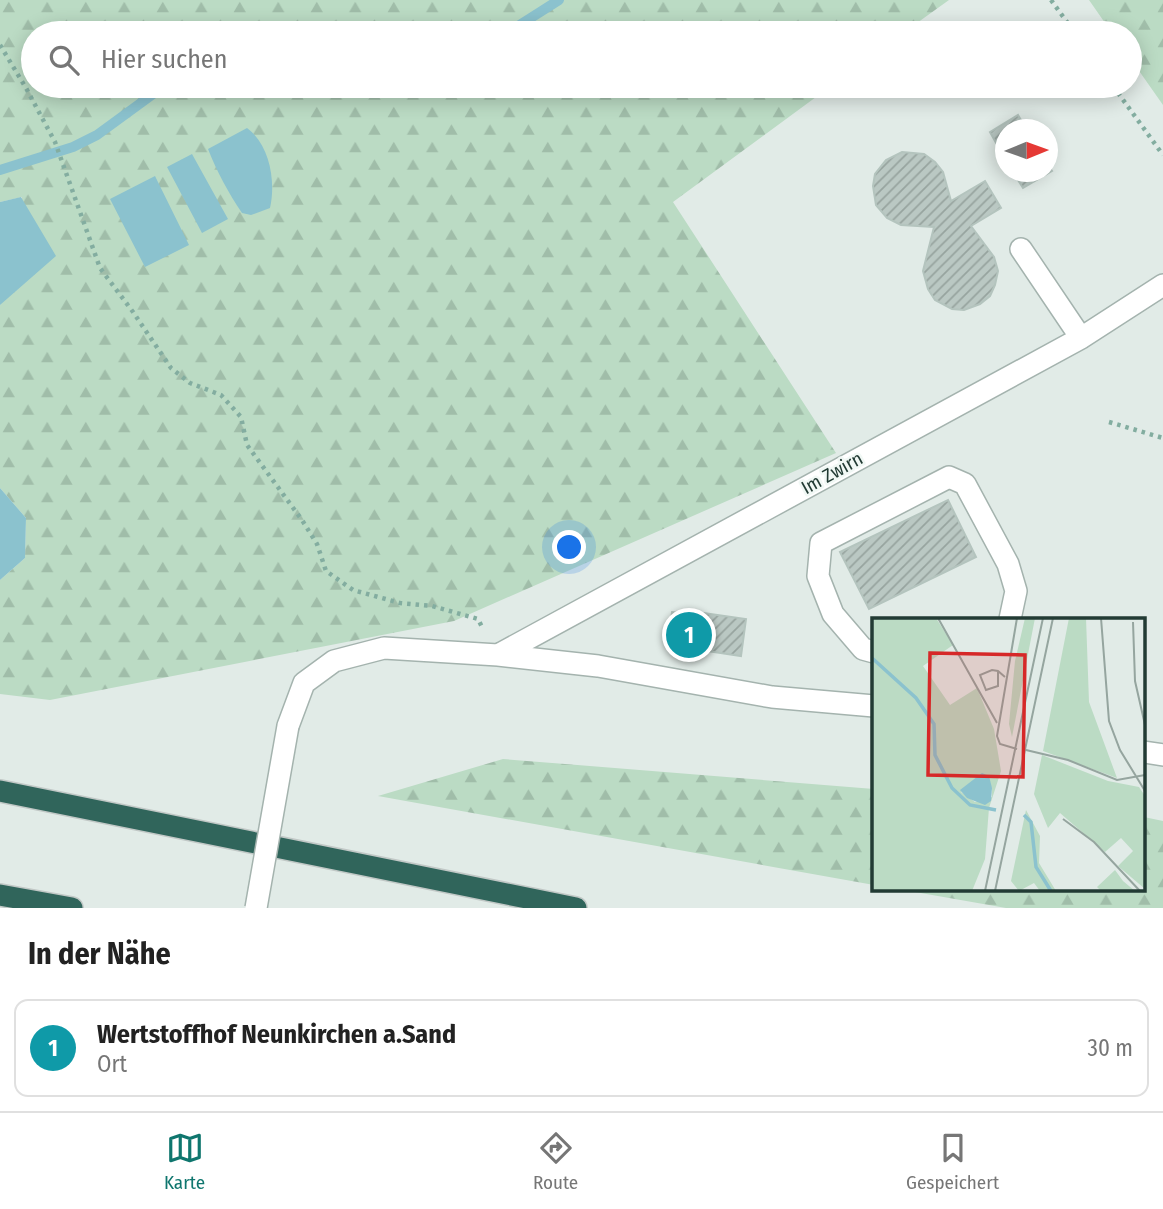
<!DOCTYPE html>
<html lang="de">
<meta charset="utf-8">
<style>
body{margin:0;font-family:"Fira Sans Condensed",sans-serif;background:#f6f6f6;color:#222}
.compass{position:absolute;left:995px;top:119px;width:63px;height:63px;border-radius:50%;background:#fff;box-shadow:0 4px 18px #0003;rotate:89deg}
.you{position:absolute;left:570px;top:548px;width:24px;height:24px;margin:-18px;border:5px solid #fff;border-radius:50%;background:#1a73e8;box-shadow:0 0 0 10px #1a73e833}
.badge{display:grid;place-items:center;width:46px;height:46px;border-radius:50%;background:#0f766e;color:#fff;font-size:23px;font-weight:700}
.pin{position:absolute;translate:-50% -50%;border:4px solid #fff;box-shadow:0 2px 7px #0006}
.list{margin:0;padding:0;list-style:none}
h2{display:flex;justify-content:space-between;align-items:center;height:91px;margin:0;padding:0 28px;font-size:30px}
h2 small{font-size:23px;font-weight:400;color:#767676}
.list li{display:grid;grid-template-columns:46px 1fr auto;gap:21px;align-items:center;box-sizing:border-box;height:98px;margin:0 14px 14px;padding:0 14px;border:2px solid #e0e0e0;border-radius:14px}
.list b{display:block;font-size:26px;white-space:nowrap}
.list p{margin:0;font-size:23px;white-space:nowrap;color:#767676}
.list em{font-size:23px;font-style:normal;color:#767676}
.icon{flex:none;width:38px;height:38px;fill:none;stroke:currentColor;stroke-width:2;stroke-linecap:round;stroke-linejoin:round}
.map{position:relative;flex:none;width:1163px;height:908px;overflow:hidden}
.search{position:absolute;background:#fff;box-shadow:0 4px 18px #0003;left:21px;right:21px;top:21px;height:77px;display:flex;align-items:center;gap:18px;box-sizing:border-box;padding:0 24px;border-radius:38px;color:#767676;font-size:26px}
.sheet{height:203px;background:#fff}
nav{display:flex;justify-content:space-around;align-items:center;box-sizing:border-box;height:98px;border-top:2px solid #e0e0e0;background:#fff;font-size:19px;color:#767676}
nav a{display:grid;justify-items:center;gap:4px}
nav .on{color:#0f766e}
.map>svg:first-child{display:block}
.forest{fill:url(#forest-firs)}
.water{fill:#8bc2ce}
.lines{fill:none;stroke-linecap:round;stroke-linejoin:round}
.stream{stroke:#8bc2ce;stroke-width:10}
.building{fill:url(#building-hatch);stroke:#b4c4be;stroke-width:2}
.minor-casing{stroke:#a4b3ae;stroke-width:24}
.highway-casing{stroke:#c1c8c6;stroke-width:24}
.path{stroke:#83ada0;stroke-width:4.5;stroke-dasharray:3.5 5;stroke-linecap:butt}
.minor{stroke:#fff;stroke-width:21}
.highway{stroke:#30655b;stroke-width:21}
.minor-bridge-casing{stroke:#a4b3ae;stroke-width:24;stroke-linecap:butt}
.minor-bridge{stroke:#fff;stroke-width:21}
.labels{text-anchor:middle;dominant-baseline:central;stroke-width:5;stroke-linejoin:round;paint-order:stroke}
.street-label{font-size:19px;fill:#223b34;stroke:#f1f8f5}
.inset-river{fill:none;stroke:#8bc2ce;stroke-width:3.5}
.inset-road{fill:none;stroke:#95a59f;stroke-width:2}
.view{fill:#d62828;fill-opacity:0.15;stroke:#d62828;stroke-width:3.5}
.inset-edge{fill:none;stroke:#223b34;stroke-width:3.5}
</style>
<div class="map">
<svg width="1163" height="908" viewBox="0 0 1163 908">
<defs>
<pattern id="forest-firs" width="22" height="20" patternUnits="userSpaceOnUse" patternTransform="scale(1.75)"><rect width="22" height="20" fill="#bbdbc4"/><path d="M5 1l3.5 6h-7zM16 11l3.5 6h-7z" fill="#a0bda9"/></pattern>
<pattern id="building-hatch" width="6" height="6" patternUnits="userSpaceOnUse" patternTransform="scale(1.75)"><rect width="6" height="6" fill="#bac8c3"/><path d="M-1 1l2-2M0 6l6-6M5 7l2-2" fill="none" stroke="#97a49f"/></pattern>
</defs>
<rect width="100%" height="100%" fill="#e1ebe7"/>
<!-- forest -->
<path class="forest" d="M0 0H949L903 33H33V86H831L673 202 836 453 454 621 50 700 0 694V580L25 558 26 518 0 488V305L2 302 22 197 0 202Z
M1089 0H1163V105L1130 58V33H1112Z
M503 759 874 789V885L378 796Z
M1144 817 1163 821V908H1006L898 889H1144Z"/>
<!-- water -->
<path class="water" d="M247 128C270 145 276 182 270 208L251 215 242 213C228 192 217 172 208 149Z
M192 154 228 219 202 233 167 167Z
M155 176 189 245 145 267 110 199Z
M21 197 56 256 0 305V202Z
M0 488 26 518 25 558 0 580Z"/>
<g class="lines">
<!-- stream -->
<path class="stream" d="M507 33 559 0
M0 170 73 147 97 135 164 86"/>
</g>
<!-- building -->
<path class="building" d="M1018 115 1027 130H1005V159L990 132Z
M902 152 924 154 935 162 943 172 951 201 985 181 1001 208 971 226 994 257 998 271 995 285 990 296 980 304 964 310 952 309 935 300 928 289 923 271 934 227 901 225 887 218 876 205 873 186 875 174 886 160Z
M1047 164 1052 171 1023 188 1013 172H1047Z
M948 500 976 557 869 609 840 552Z
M672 612 696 615V612L746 619 741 656 667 645Z"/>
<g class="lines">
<defs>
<path id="minor" d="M1021 249 1081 338
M874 652 863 649 833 614 818 576 821 543 949 477 965 484 1008 564 1016 591 1010 619
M498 655 1081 338 1163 285
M288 726 304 683 334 661 384 648 498 655 598 666 772 697 874 706
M1144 752 1163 755"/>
<path id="highway" d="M0 791 576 908
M0 895 72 908"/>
</defs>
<!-- minor casing -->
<use href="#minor" class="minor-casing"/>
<!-- highway casing -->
<use href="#highway" class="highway-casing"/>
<!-- path -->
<path class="path" d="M1051 0 1075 33
M0 45 26 88 55 142 100 268 133 312 171 368 190 383 221 395 241 417 247 445 302 520 317 544 326 571 353 590 400 603 432 606 478 619 482 627
M1113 86 1163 155
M1109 422 1163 438"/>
<!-- minor -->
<use href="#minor" class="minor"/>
<!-- highway -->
<use href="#highway" class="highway"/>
<defs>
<path id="minor-bridge" d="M256 908 288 726"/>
</defs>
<!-- minor-bridge casing -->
<use href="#minor-bridge" class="minor-bridge-casing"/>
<!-- minor-bridge -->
<use href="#minor-bridge" class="minor-bridge"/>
</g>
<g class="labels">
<!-- street labels -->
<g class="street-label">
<text transform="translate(832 473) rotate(-29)">Im Zwirn</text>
</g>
</g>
<!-- overview -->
<g transform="translate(872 618)">
<rect width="273" height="273" fill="#e1ebe7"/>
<path d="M0 0H64L81 27 51 48 78 87 105 70 122 111 129 153 117 190 113 241 100 273H0ZM108 157 120 170V179L103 184 89 174ZM153 0H163L140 119 137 106 143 43ZM197 0H214L217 84 245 160 171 133ZM170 137 236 163 267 169 273 178V271L246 248 261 233 249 220 233 234 188 195 176 210 162 176ZM154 192 168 218 167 245 184 273H168L162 265 147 273 139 263ZM243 252 251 263 263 273H229L225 269Z" fill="#bbdbc4" fill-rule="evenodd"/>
<path d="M110 155 117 158 120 170 119 183 113 187 95 180 88 172Z" fill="#8bc2ce"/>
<path class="inset-river" d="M0 40 44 80 62 106 63 137 80 170 98 187 124 192M152 197 159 204 164 249 179 273"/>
<path class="inset-road" d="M66 0 125 105M145 0 125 118 128 126 145 131M229 0 237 103 248 132 273 173M261 4 263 63 273 107M126 53V68L114 72 108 57 120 52 126 53 133 59M154 132 196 142 245 162 273 157M191 201 222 224 268 273M113 273 171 0M123 273 181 0"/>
<path class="view" d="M58 35 153 37 151 159 56 157Z"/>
<rect width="273" height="273" class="inset-edge"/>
</g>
</svg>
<svg class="compass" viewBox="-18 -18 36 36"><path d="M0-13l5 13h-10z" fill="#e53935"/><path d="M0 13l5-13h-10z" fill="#767676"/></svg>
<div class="you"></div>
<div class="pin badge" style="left:689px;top:635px;background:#0f9aa8">1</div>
<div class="search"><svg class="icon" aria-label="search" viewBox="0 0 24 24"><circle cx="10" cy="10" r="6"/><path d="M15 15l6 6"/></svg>Hier suchen</div>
</div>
<section class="sheet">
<h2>In der Nähe<small></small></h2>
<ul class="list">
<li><span class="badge" style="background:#0f9aa8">1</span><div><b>Wertstoffhof Neunkirchen a.Sand</b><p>Ort</p></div><em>30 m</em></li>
</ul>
</section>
<nav>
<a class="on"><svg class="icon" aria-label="map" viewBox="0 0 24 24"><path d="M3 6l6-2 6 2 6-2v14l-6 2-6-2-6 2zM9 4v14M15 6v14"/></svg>Karte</a>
<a><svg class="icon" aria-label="directions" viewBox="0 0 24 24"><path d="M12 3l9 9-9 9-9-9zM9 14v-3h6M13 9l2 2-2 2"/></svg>Route</a>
<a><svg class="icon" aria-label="saved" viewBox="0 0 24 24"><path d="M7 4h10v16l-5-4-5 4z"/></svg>Gespeichert</a>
</nav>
